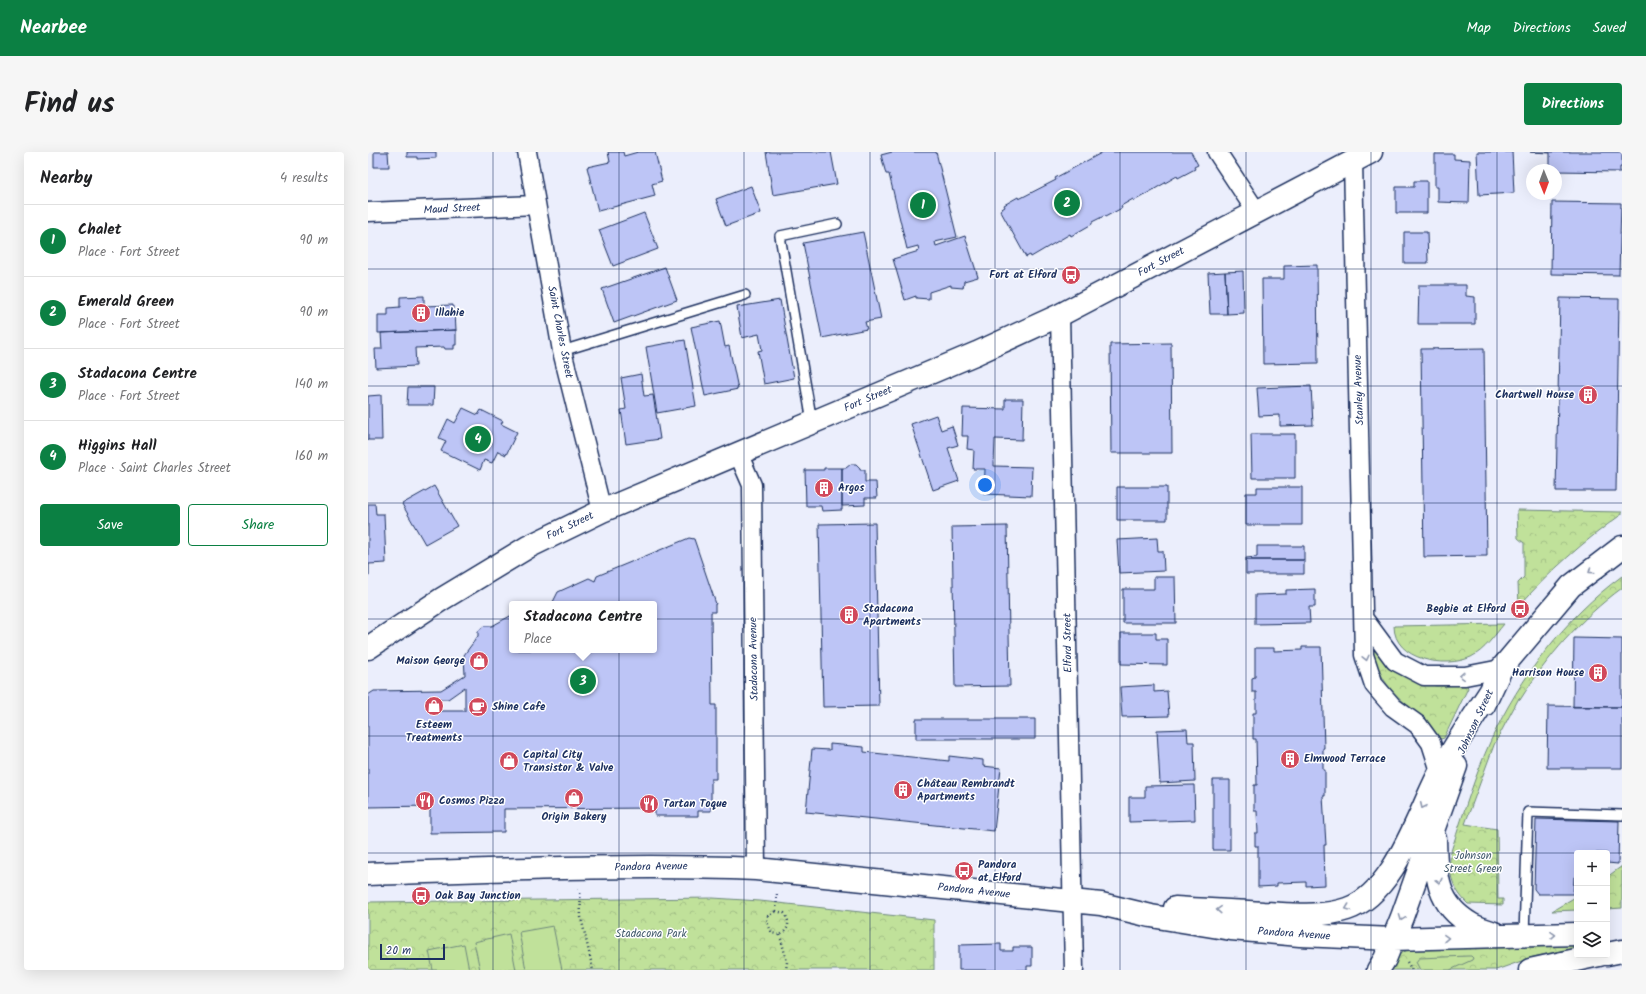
<!DOCTYPE html>
<meta charset="utf-8">
<style>
body{margin:0;font-family:Kalam,sans-serif;background:#f6f6f6;color:#202124}
.controls{position:absolute;right:12px;bottom:12px;display:grid;overflow:hidden;border-radius:4px;box-shadow:0 4px 16px #0002}
.controls button{width:36px;height:36px;display:grid;place-items:center;padding:0;border:0;border-bottom:1px solid #e0e0e0;background:#fff;color:#202124;font:20px sans-serif}
.compass{position:absolute;left:1158px;top:12px;width:36px;height:36px;border-radius:50%;background:#fff;box-shadow:0 4px 16px #0002;rotate:179deg}
.scale{position:absolute;left:12px;bottom:10px;width:65px;box-sizing:border-box;padding-left:4px;border:2px solid #1b2f5e;border-top:0;font-size:11px;line-height:14px;white-space:nowrap;color:#1b2f5e;-webkit-text-stroke:3px #fff;paint-order:stroke}
.you{position:absolute;left:617px;top:333px;width:14px;height:14px;margin:-10px;border:3px solid #fff;border-radius:50%;background:#1a73e8;box-shadow:0 0 0 6px #1a73e833}
.badge{display:grid;place-items:center;width:26px;height:26px;border-radius:50%;background:#0b8043;color:#fff;font-size:13px;font-weight:700}
.pin{position:absolute;translate:-50% -50%;border:2px solid #fff;box-shadow:0 1px 4px #0006}
.popup{position:absolute;left:141px;top:449px;width:148px;height:52px;box-sizing:border-box;display:grid;place-content:center;border-radius:4px;background:#fff;filter:drop-shadow(0 1px 3px #0005);font-size:13px;white-space:nowrap;color:#757577}
.popup b{font-size:15px;color:#202124}
.popup::after{content:'';position:absolute;left:50%;top:100%;margin-left:-8px;border:8px solid transparent;border-top-color:#fff}
.list{margin:0;padding:0;list-style:none}
h2{display:flex;justify-content:space-between;align-items:center;height:52px;margin:0;padding:0 16px;font-size:17px}
h2 small{font-size:13px;font-weight:400;color:#757577}
.list li{display:grid;grid-template-columns:26px 1fr auto;gap:12px;align-items:center;box-sizing:border-box;height:72px;padding:0 16px;border-top:1px solid #e0e0e0}
.list b{display:block;font-size:15px;white-space:nowrap}
.list p{margin:0;font-size:13px;white-space:nowrap;color:#757577}
.list em{font-size:13px;font-style:normal;color:#757577}
.actions{display:flex;gap:8px;padding:12px 16px}
.actions a{flex:1;padding:9px 0;border:1px solid #0b8043;border-radius:4px;text-align:center;font-size:14px;color:#0b8043}
.actions .main{background:#0b8043;color:#fff}
.icon{flex:none;width:22px;height:22px;fill:none;stroke:currentColor;stroke-width:2;stroke-linecap:round;stroke-linejoin:round}
.map{position:relative;flex:none;width:1254px;height:818px;overflow:hidden;border-radius:4px}
header{display:flex;align-items:center;gap:24px;box-sizing:border-box;height:56px;padding:0 20px;background:#0b8043;color:#fff}
header strong{font-size:19px}
nav{display:flex;gap:22px;margin-inline-start:auto;font-size:14px}
.intro{display:flex;align-items:center;justify-content:space-between;box-sizing:border-box;height:96px;padding:0 24px}
h1{margin:0;font-size:28px}
.button{padding:10px 18px;border-radius:4px;background:#0b8043;color:#fff;font-size:14px;font-weight:700}
main{display:flex;gap:24px;padding:0 24px}
aside{flex:1;background:#fff;border-radius:4px;box-shadow:0 4px 16px #0002}
.map>svg:first-child{display:block}
.park{fill:url(#park-crowns);stroke:#6e887c}
.garden{fill:#c0e19a;stroke:#6e887c}
.building{fill:#bdc5f6;stroke:#1b2f5e;fill-rule:evenodd}
.lines{fill:none;stroke-linecap:round;stroke-linejoin:round}
.service-casing{stroke:#1b2f5e;stroke-width:12}
.minor-casing{stroke:#1b2f5e;stroke-width:21}
.secondary-casing{stroke:#1b2f5e;stroke-width:25}
.path{stroke:#1b2f5e;stroke-width:2.5;stroke-dasharray:1 3;stroke-linecap:butt}
.service{stroke:#fff;stroke-width:9}
.minor{stroke:#fff;stroke-width:18}
.secondary{stroke:#fff;stroke-width:22}
.oneway{stroke:#8d97ae}
.grid{fill:none;stroke:#1b2f5e;stroke-width:1;stroke-opacity:0.55}
.labels{text-anchor:middle;dominant-baseline:central;stroke-width:3;stroke-linejoin:round;paint-order:stroke}
.street-label{font-size:11px;fill:#1b2f5e;stroke:#fff}
.poi-label{font-size:11px;font-weight:bold;fill:#1b2f5e;stroke:#fff;text-anchor:start}
.park-label{font-size:11px;fill:#445c6d;stroke:#fff}
</style>
<header>
<strong>Nearbee</strong>
<nav><a>Map</a><a>Directions</a><a>Saved</a></nav>
</header>
<div class="intro"><h1>Find us</h1><a class="button">Directions</a></div>
<main>
<aside>
<h2>Nearby<small>4 results</small></h2>
<ul class="list">
<li><span class="badge">1</span><div><b>Chalet</b><p>Place · Fort Street</p></div><em>90 m</em></li>
<li><span class="badge">2</span><div><b>Emerald Green</b><p>Place · Fort Street</p></div><em>90 m</em></li>
<li><span class="badge">3</span><div><b>Stadacona Centre</b><p>Place · Fort Street</p></div><em>140 m</em></li>
<li><span class="badge">4</span><div><b>Higgins Hall</b><p>Place · Saint Charles Street</p></div><em>160 m</em></li>
</ul>
<div class="actions"><a class="main">Save</a><a>Share</a></div>
</aside>
<div class="map">
<svg width="1254" height="818" viewBox="0 0 1254 818">
<defs>
<pattern id="park-crowns" width="20" height="18" patternUnits="userSpaceOnUse"><rect width="20" height="18" fill="#c0e19a"/><path d="M2 6a3 3 0 1 1 6 0M12 15a3 3 0 1 1 6 0" fill="none" stroke="#a4c187"/></pattern>
</defs>
<rect width="100%" height="100%" fill="#ebeefc"/>
<filter id="ink" filterUnits="userSpaceOnUse"><feTurbulence type="fractalNoise" baseFrequency=".025" numOctaves="2"/><feDisplacementMap in="SourceGraphic" scale="8" xChannelSelector="R" yChannelSelector="G"/><feConvolveMatrix kernelMatrix="1 2 1 2 8 2 1 2 1" color-interpolation-filters="sRGB"/></filter>
<g filter="url(#ink)">
<!-- park -->
<path class="park" d="M1149 358 1254 360V362C1216 389 1182 419 1151 454L1150 431 1156 425V391L1150 386Z
M1254 424V436C1212 467 1180 504 1152 548L1151 546 1126 593 1097 672 1129 677 1130 747H1135V753L1100 752C1084 737 1078 717 1084 696 1096 660 1107 623 1123 588 1152 525 1198 465 1254 424Z
M1136 472C1126 484 1117 498 1103 505 1077 517 1026 508 1026 474Z
M1006 498H1008L1054 531 1068 534 1099 533 1100 536 1076 586 1073 587 1071 586C1058 566 1038 555 1023 537 1013 526 1009 514 1005 501Z
M1254 714V756L1239 757V725Z
M1209 744V758L1184 759Z
M345 746 392 749 566 768V818H0V750Z
M1209 789V795L1165 805 1128 818H1021L1031 802 1040 798Z"/>
<!-- garden -->
<path class="garden" d="M185 774 194 818H158L151 780Z
M141 782 148 818H112L106 790Z
M96 792 101 818H65L61 799Z
M1100 804H1103L1105 806 1104 808 1082 818H1052L1048 810 1051 806Z"/>
<!-- building -->
<path class="building" d="M6 0H20L21 15H6Z
M39 0H68V6L49 7V5H39Z
M240 0H255L256 4 270 0H287L294 29 284 32 287 44 230 59 219 15 242 10Z
M398 0H463L469 32 405 43Z
M524 0H568L589 85 567 90 568 94 597 84 610 125 596 129 595 136 583 135V133L561 140V147L548 146V144L537 148 525 107 551 99 550 94 539 97 521 22H518L513 3Z
M735 0H823L830 13 826 15 827 17 810 26 809 24 766 49 765 47 753 54 754 56 737 65 736 64 724 70V72L703 84 702 82 663 105 662 103 658 105 632 58 637 55 636 53 650 45 651 47 688 28 687 26Z
M1109 0H1144L1146 41 1111 43Z
M1162 0H1254V15H1252V20L1188 19V18H1182V1Z
M1067 2H1086V7L1102 8 1101 51 1070 50V35H1067Z
M1046 29H1059V61H1028V35H1046Z
M383 34 393 61 358 74 348 47Z
M1184 50 1253 51 1251 123 1183 122Z
M276 61 290 97 245 114 231 78Z
M495 80 513 167 497 170 499 177 454 186 435 91Z
M1036 80H1059L1060 111H1036Z
M949 113 950 211 895 212 894 127H916V114Z
M297 115 309 148 246 171 234 137Z
M875 119 876 161 859 162 857 120Z
M857 120 859 162H842L840 121Z
M1051 133H1098V144L1107 145V172H1050Z
M56 144V154L85 153V160H87L88 178 10 181V163H20V156L32 155V145Z
M1192 146 1251 147 1248 339H1188Z
M412 148 426 226 396 232 390 199 394 198 391 182 374 186 369 155Z
M352 169 357 195 361 194 370 237 337 244 323 175Z
M88 178V193H86V197H77L76 195 47 196 48 214 8 216 7 197H14L13 181Z
M317 188 328 254 289 261 278 195Z
M803 191 804 301H743L742 192Z
M1116 196 1119 404 1056 405 1053 197Z
M273 222 276 244 285 243 292 287 258 292 253 258 258 257 253 226Z
M943 234 945 273 912 274V263L891 264 889 236Z
M40 235H66L65 253H39Z
M13 243 14 288H0V244Z
M637 247H655L654 288 627 287 626 314 664 315 663 344 616 342 617 317H605L606 298 599 297 600 284H594L595 256 637 257Z
M95 256 110 263 113 258 135 269 133 272 149 280 138 303 130 299 124 311 116 308 112 318 73 299 78 289 71 286 80 267 87 271Z
M568 263 573 278 584 274 590 293 580 296 591 329 565 338 543 272Z
M883 282H927V326H884Z
M483 312H488L492 316V318H497V330H508L509 346H497V353L474 354V316H478Z
M456 316H474V358L454 359 453 354H438L437 318H456Z
M66 334 89 374 57 392 34 352Z
M749 335H799V368H749Z
M889 335H934V373H878V341H889Z
M0 352H7L8 362H16L18 411 1 412V423H0Z
M507 371 511 554 455 555 451 372Z
M639 374 642 534 587 535 584 375Z
M321 386 326 387 348 452H347V460H343L344 553H348V627H343V659H330V664H287V656L136 657V680L62 681V654L0 655V543L6 539 73 538 97 523 96 503 110 484V479L116 474H124L144 463V498H286V452H184L190 440 221 426 227 429 229 424ZM97 535V559H70L71 547H80Z
M789 386 790 399H795L796 419 751 421 749 388Z
M889 394H936V408H878V406L889 405Z
M878 408H936V422H878Z
M786 425H807L808 471H755V437H786Z
M947 437V455H941L942 471 887 472V443L918 442V438Z
M753 481H788V487H799V513L753 512Z
M1206 486 1254 487V555H1205Z
M934 495H953L956 596H955V618H957V644H955L958 693H956L957 733 938 734V730L909 731V734L890 735V694H887V681H890L889 659H886V633H889L888 587H885V561H888V540H884V526L887 525V496H906V499L934 498Z
M786 533V540L799 539 801 564 754 565 752 535Z
M1180 554 1254 555V616H1179Z
M548 567H667V587H548Z
M819 577 820 590H826L827 629 792 631 789 578Z
M462 592 496 595V600L581 609V604L615 608V614L633 616 626 679 438 660 444 597 462 598Z
M845 628H862V698H845Z
M826 633 827 668 761 670V645H777V634Z
M1168 667 1251 669 1250 712 1239 711V701H1209V725H1206L1205 742H1170L1166 737Z
M633 792V799H645V795H664V814H659V818H591V793Z"/>
<g class="lines">
<defs>
<path id="service" d="M194 199 377 143
M444 270 412 84 469 72
M1156 783 1160 660 1254 663"/>
<path id="minor" d="M159 0 194 199 234 359
M849 0 888 59
M985 9 996 503 1006 533 1025 555 1050 573 1063 591 1072 619
M0 60 168 53
M692 163 706 818
M370 301 384 333 388 717
M996 467 1027 509 1056 524H1097L1133 517"/>
<path id="secondary" d="M0 496 74 447 160 395 234 359 609 201 692 163 1003 0
M1116 553 1133 517 1203 434 1254 395
M1067 687C1068 723 1068 752 1103 772 1110 776 1118 778 1126 781
M0 722C129 718 259 712 388 717L733 752 783 764 863 777 932 783 1025 787 1209 782
M807 756C836 758 865 759 895 761 922 762 952 766 979 757 1027 741 1050 661 1072 620 1087 592 1105 566 1122 540
M1239 802 1254 799
M1010 818 1017 807 1034 765 1088 614
M1162 818 1231 803"/>
</defs>
<!-- service casing -->
<use href="#service" class="service-casing"/>
<!-- minor casing -->
<use href="#minor" class="minor-casing"/>
<!-- secondary casing -->
<use href="#secondary" class="secondary-casing"/>
<!-- path -->
<path class="path" d="M212 737 213 765 225 818
M408 759 416 761C422 769 422 777 412 783L404 781 399 770 400 764Z
M408 759 409 742
M412 783 419 810 418 818
M1039 810 1044 818"/>
<!-- service -->
<use href="#service" class="service"/>
<!-- minor -->
<use href="#minor" class="minor"/>
<!-- secondary -->
<use href="#secondary" class="secondary"/>
</g>
<!-- one-way arrows -->
<defs><path id="oneway-chevron" d="M-2-3.5L2.5 0L-2 3.5" fill="none" stroke-width="1.6" stroke-linecap="round" stroke-linejoin="round"/></defs>
<g class="oneway">
<use href="#oneway-chevron" transform="translate(1223 419) rotate(143)"/>
<use href="#oneway-chevron" transform="translate(998 506) rotate(77)"/>
<use href="#oneway-chevron" transform="translate(1094 524) rotate(177)"/>
<use href="#oneway-chevron" transform="translate(1055 654) rotate(115)"/>
<use href="#oneway-chevron" transform="translate(1071 729) rotate(77)"/>
<use href="#oneway-chevron" transform="translate(980 756) rotate(160)"/>
<use href="#oneway-chevron" transform="translate(851 758) rotate(-177)"/>
<use href="#oneway-chevron" transform="translate(1034 766) rotate(111)"/>
<use href="#oneway-chevron" transform="translate(1185 783) rotate(-2)"/>
<use href="#oneway-chevron" transform="translate(1078 786) rotate(-2)"/>
</g>
</g>
<!-- grid -->
<path class="grid" d="M125 0V818M251 0V818M376 0V818M502 0V818M627 0V818M752 0V818M878 0V818M1003 0V818M1129 0V818M0 117H1254M0 234H1254M0 351H1254M0 467H1254M0 584H1254M0 701H1209M1239 701H1254"/>
<!-- icons -->
<defs>
<symbol id="bus-disc" viewBox="-11 -11 22 22"><circle r="9.5" fill="#d1495b" stroke="#fff"/><path d="M-5-6H5V4H4V6H2V4H-2V6H-4V4H-5ZM-3.5-4V0h7V-4ZM-3.5 1.2v1.5H-2V1.2ZM2 1.2v1.5H3.5V1.2Z" fill="#fff"/></symbol>
<symbol id="building-disc" viewBox="-11 -11 22 22"><circle r="9.5" fill="#d1495b" stroke="#fff"/><path d="M-4-6H4V6H1V3H-1V6H-4ZM-2.5-4.3h1.7v1.8h-1.7ZM.8-4.3h1.7v1.8H.8ZM-2.5-1h1.7V.8h-1.7ZM.8-1h1.7V.8H.8Z" fill="#fff"/></symbol>
<symbol id="shop-disc" viewBox="-11 -11 22 22"><circle r="9.5" fill="#d1495b" stroke="#fff"/><path d="M-5-2.5h2.3a2.7 3.5 0 0 1 5.4 0H5L5.5 6h-11ZM-1.5-2.5h3a1.5 2.3 0 0 0-3 0Z" fill="#fff"/></symbol>
<symbol id="cafe-disc" viewBox="-11 -11 22 22"><circle r="9.5" fill="#d1495b" stroke="#fff"/><path d="M-5.5-4.5H6V0H3Q3 3.5 0 3.5H-2.5Q-5.5 3.5-5.5 0ZM3-3.2v2h1.7v-2ZM-6 4.5H4V6H-6Z" fill="#fff"/></symbol>
<symbol id="restaurant-disc" viewBox="-11 -11 22 22"><circle r="9.5" fill="#d1495b" stroke="#fff"/><path d="M-5-6h1v4h1v-4h1v4h1v-4h1v5L-1.5 .5V6h-2V.5L-5-1ZM5-6V6H3V1.5H1.5Q1.5-4 5-6Z" fill="#fff"/></symbol>
</defs>
<g fill-rule="evenodd">
<use href="#bus-disc" x="692" y="112" width="22" height="22"/>
<use href="#building-disc" x="42" y="150" width="22" height="22"/>
<use href="#building-disc" x="1209" y="232" width="22" height="22"/>
<use href="#building-disc" x="445" y="325" width="22" height="22"/>
<use href="#bus-disc" x="1141" y="446" width="22" height="22"/>
<use href="#building-disc" x="470" y="452" width="22" height="22"/>
<use href="#shop-disc" x="100" y="498" width="22" height="22"/>
<use href="#building-disc" x="1219" y="510" width="22" height="22"/>
<use href="#shop-disc" x="55" y="543" width="22" height="22"/>
<use href="#cafe-disc" x="99" y="544" width="22" height="22"/>
<use href="#building-disc" x="911" y="596" width="22" height="22"/>
<use href="#shop-disc" x="130" y="598" width="22" height="22"/>
<use href="#building-disc" x="524" y="627" width="22" height="22"/>
<use href="#shop-disc" x="195" y="635" width="22" height="22"/>
<use href="#restaurant-disc" x="46" y="638" width="22" height="22"/>
<use href="#restaurant-disc" x="270" y="641" width="22" height="22"/>
<use href="#bus-disc" x="585" y="708" width="22" height="22"/>
<use href="#bus-disc" x="42" y="733" width="22" height="22"/>
</g>
<g class="labels">
<!-- street labels -->
<g class="street-label">
<text transform="translate(84 57) rotate(-3)">Maud Street</text>
<text transform="translate(793 110) rotate(-28)">Fort Street</text>
<text transform="translate(192 180) rotate(79)">Saint Charles Street</text>
<text transform="translate(991 238) rotate(-92)">Stanley Avenue</text>
<text transform="translate(500 247) rotate(-23)">Fort Street</text>
<text transform="translate(202 374) rotate(-26)">Fort Street</text>
<text transform="translate(700 491) rotate(-91)">Elford Street</text>
<text transform="translate(386 507) rotate(-91)">Stadacona Avenue</text>
<text transform="translate(1108 570) rotate(-65)">Johnson Street</text>
<text transform="translate(283 715) rotate(-1)">Pandora Avenue</text>
<text transform="translate(606 739) rotate(6)">Pandora Avenue</text>
<text transform="translate(926 782) rotate(4)">Pandora Avenue</text>
</g>
<!-- poi labels -->
<g class="poi-label">
<text x="689" y="123" text-anchor="end">Fort at Elford</text>
<text x="67" y="161">Illahie</text>
<text x="1206" y="243" text-anchor="end">Chartwell House</text>
<text x="470" y="336">Argos</text>
<text x="495" y="457">Stadacona<tspan x="495" dy="13">Apartments</tspan></text>
<text x="1138" y="457" text-anchor="end">Begbie at Elford</text>
<text x="97" y="509" text-anchor="end">Maison George</text>
<text x="1216" y="521" text-anchor="end">Harrison House</text>
<text x="124" y="555">Shine Cafe</text>
<text x="66" y="573" text-anchor="middle">Esteem<tspan x="66" dy="13">Treatments</tspan></text>
<text x="155" y="603">Capital City<tspan x="155" dy="13">Transistor &amp; Valve</tspan></text>
<text x="936" y="607">Elmwood Terrace</text>
<text x="549" y="632">Château Rembrandt<tspan x="549" dy="13">Apartments</tspan></text>
<text x="71" y="649">Cosmos Pizza</text>
<text x="295" y="652">Tartan Toque</text>
<text x="206" y="665" text-anchor="middle">Origin Bakery</text>
<text x="610" y="713">Pandora<tspan x="610" dy="13">at Elford</tspan></text>
<text x="67" y="744">Oak Bay Junction</text>
</g>
<!-- park labels -->
<g class="park-label">
<text x="1105" y="704">Johnson<tspan x="1105" dy="13">Street Green</tspan></text>
<text x="283" y="782">Stadacona Park</text>
</g>
</g>
</svg>
<div class="controls">
<button>+</button>
<button>−</button>
<button><svg class="icon" aria-label="layers" viewBox="0 0 24 24"><path d="M12 4l9 5-9 5-9-5zM3 14l9 5 9-5"/></svg></button>
</div>
<svg class="compass" viewBox="-18 -18 36 36"><path d="M0-13l5 13h-10z" fill="#e53935"/><path d="M0 13l5-13h-10z" fill="#757577"/></svg>
<div class="scale">20 m</div>
<div class="you"></div>
<div class="pin badge" style="left:555px;top:53px">1</div>
<div class="pin badge" style="left:699px;top:51px">2</div>
<div class="pin badge" style="left:215px;top:529px">3</div>
<div class="popup"><b>Stadacona Centre</b>Place</div>
<div class="pin badge" style="left:110px;top:287px">4</div>
</div>
</main>
